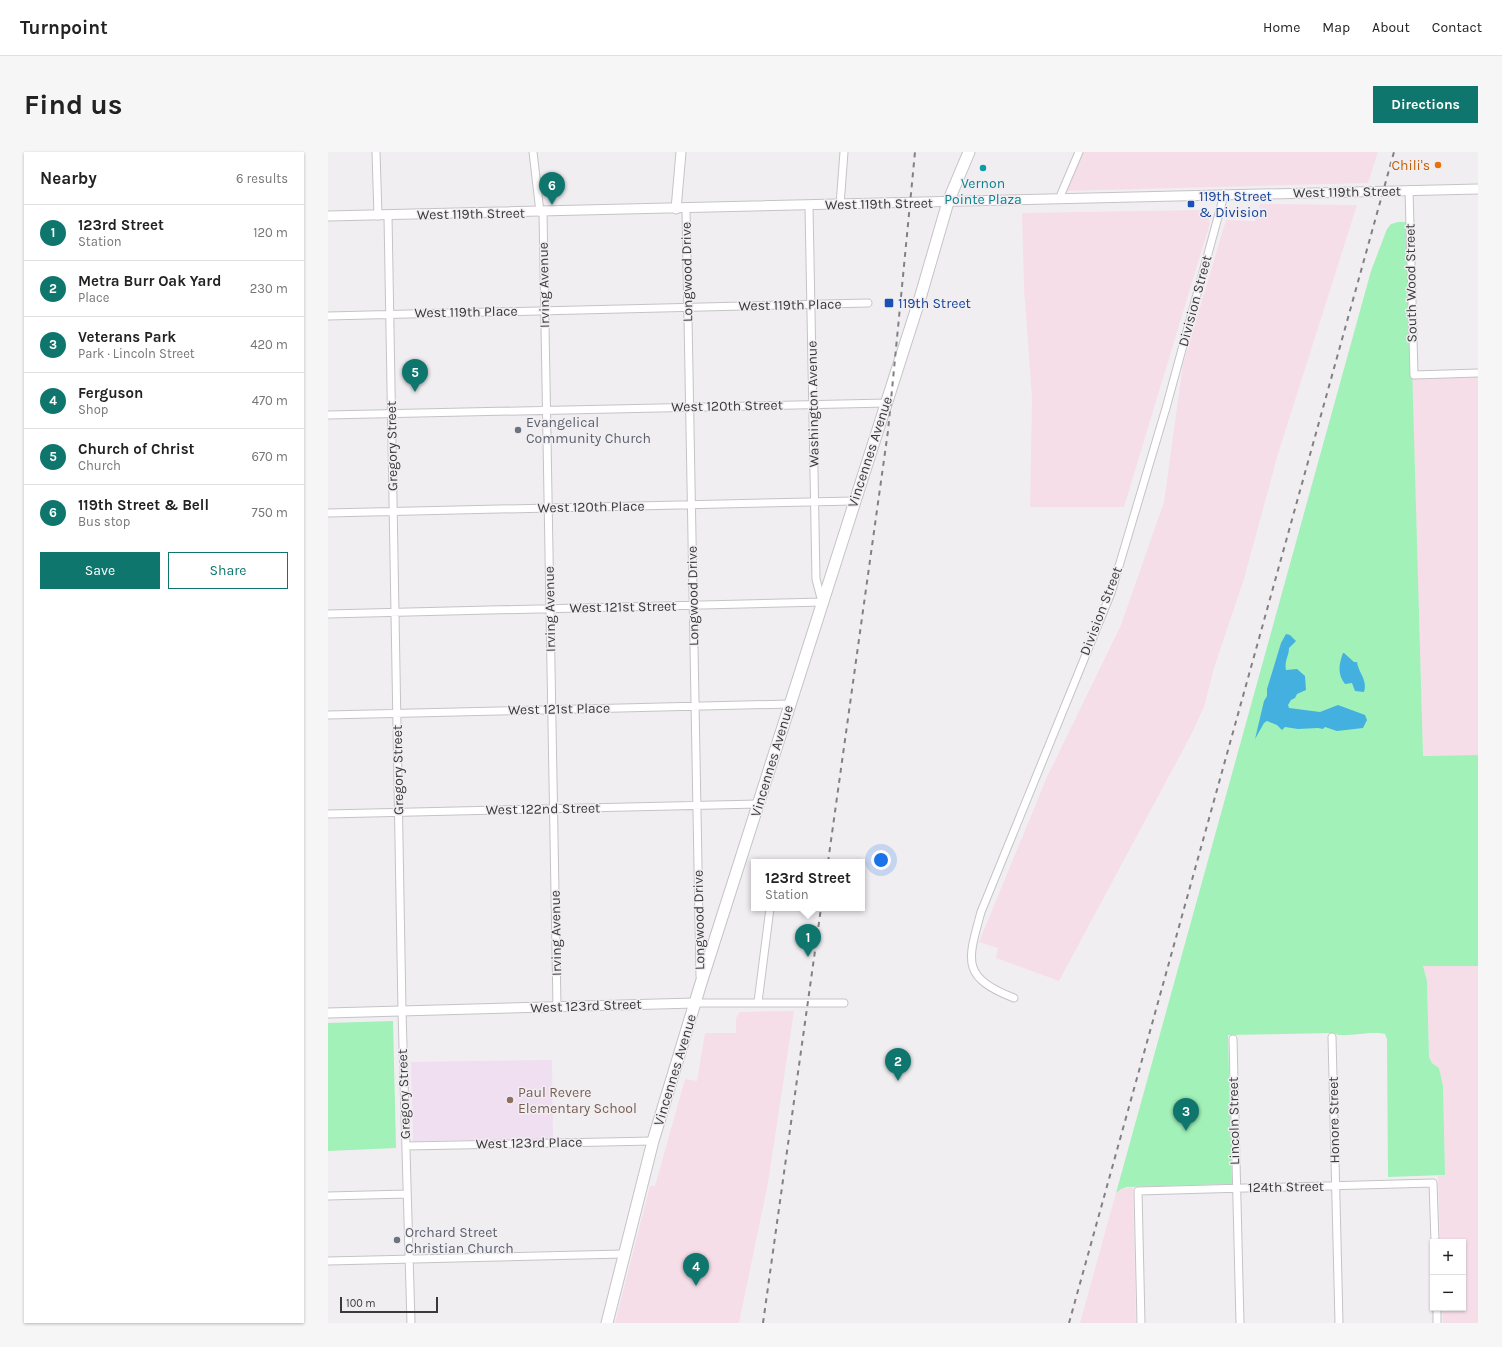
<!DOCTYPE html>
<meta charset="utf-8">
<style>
body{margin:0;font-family:Karla,sans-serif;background:#f6f6f6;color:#222}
.controls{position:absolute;right:12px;bottom:12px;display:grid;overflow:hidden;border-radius:0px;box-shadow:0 1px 3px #0004}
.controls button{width:36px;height:36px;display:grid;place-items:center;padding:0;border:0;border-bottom:1px solid #e0e0e0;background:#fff;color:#222;font:20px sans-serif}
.scale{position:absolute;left:12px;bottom:10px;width:98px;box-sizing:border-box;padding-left:4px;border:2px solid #3b3a3b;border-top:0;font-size:11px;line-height:14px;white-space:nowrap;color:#3b3a3b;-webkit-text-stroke:3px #f1eef2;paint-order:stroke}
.you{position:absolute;left:553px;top:708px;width:14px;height:14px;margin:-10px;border:3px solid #fff;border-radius:50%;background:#1a73e8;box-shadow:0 0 0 6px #1a73e833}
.badge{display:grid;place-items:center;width:26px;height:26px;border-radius:50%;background:#0f766e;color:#fff;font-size:13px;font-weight:700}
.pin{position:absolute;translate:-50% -33px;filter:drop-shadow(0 1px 2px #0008)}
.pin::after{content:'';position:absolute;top:21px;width:14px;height:12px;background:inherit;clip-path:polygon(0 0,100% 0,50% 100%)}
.popup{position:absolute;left:423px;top:707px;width:114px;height:52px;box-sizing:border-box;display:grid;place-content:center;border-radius:0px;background:#fff;filter:drop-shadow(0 1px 3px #0005);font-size:13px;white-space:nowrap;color:#767676}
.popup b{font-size:15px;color:#222}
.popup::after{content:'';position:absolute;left:50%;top:100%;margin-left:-8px;border:8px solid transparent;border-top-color:#fff}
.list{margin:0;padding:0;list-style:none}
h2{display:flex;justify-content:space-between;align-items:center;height:52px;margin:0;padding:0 16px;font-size:17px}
h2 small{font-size:13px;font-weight:400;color:#767676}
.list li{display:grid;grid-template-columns:26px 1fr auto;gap:12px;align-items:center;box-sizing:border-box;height:56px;padding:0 16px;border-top:1px solid #e0e0e0}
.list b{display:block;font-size:15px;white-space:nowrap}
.list p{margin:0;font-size:13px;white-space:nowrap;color:#767676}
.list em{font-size:13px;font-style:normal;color:#767676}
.actions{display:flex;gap:8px;padding:12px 16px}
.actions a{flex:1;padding:9px 0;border:1px solid #0f766e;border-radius:0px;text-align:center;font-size:14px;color:#0f766e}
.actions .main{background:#0f766e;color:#fff}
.map{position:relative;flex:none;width:1150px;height:1171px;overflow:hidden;border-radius:0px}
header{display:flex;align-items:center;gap:24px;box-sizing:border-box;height:56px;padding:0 20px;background:#fff;border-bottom:1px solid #e0e0e0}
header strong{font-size:19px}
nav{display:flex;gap:22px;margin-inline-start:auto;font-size:14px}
.intro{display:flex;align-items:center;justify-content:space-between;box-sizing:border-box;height:96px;padding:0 24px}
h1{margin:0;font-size:28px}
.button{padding:10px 18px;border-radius:0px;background:#0f766e;color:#fff;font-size:14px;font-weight:700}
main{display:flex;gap:24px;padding:0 24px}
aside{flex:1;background:#fff;border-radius:0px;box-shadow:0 1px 3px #0004}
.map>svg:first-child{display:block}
.industrial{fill:#f6dee9}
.education{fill:#efdff1}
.green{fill:#a1f1b8}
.water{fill:#44b0e0}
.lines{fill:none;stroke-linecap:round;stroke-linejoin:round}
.minor-casing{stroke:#c6c3c7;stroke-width:9}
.tertiary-casing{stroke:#c6c3c7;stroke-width:11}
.secondary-casing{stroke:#c6c3c7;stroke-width:13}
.minor{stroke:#fff;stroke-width:7}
.tertiary{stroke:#fff;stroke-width:9}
.secondary{stroke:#fff;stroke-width:11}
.rail{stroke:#818082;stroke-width:2;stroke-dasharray:5 5;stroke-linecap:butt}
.food-dot{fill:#e8710a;stroke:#f1eef2;stroke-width:1.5}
.culture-dot{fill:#0f9aa8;stroke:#f1eef2;stroke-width:1.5}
.transit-dot{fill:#1a4fb4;stroke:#f1eef2;stroke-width:1.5}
.worship-dot{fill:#6b7280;stroke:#f1eef2;stroke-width:1.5}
.education-dot{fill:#8d6e63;stroke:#f1eef2;stroke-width:1.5}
.labels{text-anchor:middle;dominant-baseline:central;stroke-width:3;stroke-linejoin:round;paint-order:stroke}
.food-label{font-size:14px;fill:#c56008;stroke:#f1eef2;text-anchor:end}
.culture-label{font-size:14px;fill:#0d838f;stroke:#f1eef2}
.street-label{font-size:14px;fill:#3b3a3b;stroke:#f1eef2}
.transit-label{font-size:14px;fill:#164399;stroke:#f1eef2;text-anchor:start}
.worship-label{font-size:14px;fill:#5b616d;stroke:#f1eef2;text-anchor:start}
.education-label{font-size:14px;fill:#785e54;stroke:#f1eef2;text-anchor:start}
</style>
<header>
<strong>Turnpoint</strong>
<nav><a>Home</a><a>Map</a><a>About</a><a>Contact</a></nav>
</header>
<div class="intro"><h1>Find us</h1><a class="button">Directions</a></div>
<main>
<aside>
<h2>Nearby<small>6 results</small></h2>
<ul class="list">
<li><span class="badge">1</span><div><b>123rd Street</b><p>Station</p></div><em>120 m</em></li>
<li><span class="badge">2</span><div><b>Metra Burr Oak Yard</b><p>Place</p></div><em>230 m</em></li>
<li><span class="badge">3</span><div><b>Veterans Park</b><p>Park · Lincoln Street</p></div><em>420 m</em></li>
<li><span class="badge">4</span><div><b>Ferguson</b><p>Shop</p></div><em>470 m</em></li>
<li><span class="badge">5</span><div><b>Church of Christ</b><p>Church</p></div><em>670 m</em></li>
<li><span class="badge">6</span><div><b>119th Street &amp; Bell</b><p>Bus stop</p></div><em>750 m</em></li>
</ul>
<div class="actions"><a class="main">Save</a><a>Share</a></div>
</aside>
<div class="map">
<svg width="1150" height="1171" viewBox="0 0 1150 1171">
<rect width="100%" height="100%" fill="#f1eef2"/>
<!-- industrial -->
<path class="industrial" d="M754 0H1050L1040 31 738 39Z
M932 52 1029 53 950 302 916 427 886 516 876 555 863 583 731 829 668 806 670 796 651 790 719 625 793 473 836 350 855 212 898 68 927 69Z
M878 58 882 71 796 355H702L704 246 696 136 694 61Z
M1150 223V603L1095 604 1084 224Z
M1095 814H1150V1171H1115L1114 1156H1135V1090H1112L1110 1024 1117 1023 1115 934 1111 916 1104 911 1101 905 1099 829Z
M466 859 440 1031 411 1171H287L322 1034H327L357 927 369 929 377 881H408V866L412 860Z
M805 1035 808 1171H752L788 1041 793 1037Z"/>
<!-- education -->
<path class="education" d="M224 908 225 987 85 989 83 910Z"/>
<!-- green -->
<path class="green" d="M1070 70H1080L1095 604 1150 603V814H1095L1099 829 1101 905 1104 911 1111 916 1115 934 1117 1023 1060 1025 1059 887 1057 882C1042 878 1015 887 1005 881L900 883 904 1032 799 1035 793 1037 788 1041 1043 119 1059 77 1063 72Z
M65 869 68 996 0 999V871Z"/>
<!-- water -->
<path class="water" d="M958 482 962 483 968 489 961 496C961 504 956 509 958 518L969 517 977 524 978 538 969 542 967 546 963 548 960 553 961 556 992 560 1010 553 1037 563 1039 568 1035 576 1009 579 997 575 995 577 990 576 970 577 957 575 954 578 949 573 939 569 936 571 927 587 936 549 939 544V537L953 491Z
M1015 501H1016L1026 510H1029C1030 520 1040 528 1036 540L1027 539 1024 531 1017 532C1009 522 1011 512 1015 501Z"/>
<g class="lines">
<defs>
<path id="minor" d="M48 0 50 64
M205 0 212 60
M1081 38 1086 223 1150 221
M731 47 751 0
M512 53 516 0
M358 57 372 824
M215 60 229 855
M60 64 74 859 83 1171
M0 164 540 151
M0 263 559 251
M0 361 526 349
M0 462 494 450 488 427 481 54
M0 563 461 552
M0 662 430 652
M686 846C632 825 640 808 653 760L783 441 838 256 896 43
M430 850 442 756
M367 851H516
M1004 885 1011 1171
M905 887 912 1171
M78 994 325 989
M0 1044 79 1042
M0 1109 295 1102
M1109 1156V1171
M813 1171 810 1039 1105 1031 1107 1090"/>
<path id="tertiary" d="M348 57 353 0
M0 64 1150 37
M0 861 367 851"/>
<path id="secondary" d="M279 1171 325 989 373 831 593 143 620 50 641 0"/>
</defs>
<!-- minor casing -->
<use href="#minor" class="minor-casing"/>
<!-- tertiary casing -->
<use href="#tertiary" class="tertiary-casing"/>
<!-- secondary casing -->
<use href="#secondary" class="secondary-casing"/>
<!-- minor -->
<use href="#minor" class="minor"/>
<!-- tertiary -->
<use href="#tertiary" class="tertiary"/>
<!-- secondary -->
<use href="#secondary" class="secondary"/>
<!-- rail -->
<path class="rail" d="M500 710 560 279 587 0
M435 1171 493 756
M741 1171 1066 0"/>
</g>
<!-- markers -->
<circle class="food-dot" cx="1110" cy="13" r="4"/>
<circle class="culture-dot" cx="655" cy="16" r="4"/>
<g class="transit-dot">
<rect x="859" y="48" width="8" height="8" rx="2"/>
<rect x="556" y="146" width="10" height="10" rx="2"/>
</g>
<g class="worship-dot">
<circle cx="190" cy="278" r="4"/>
<circle cx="69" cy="1088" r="4"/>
</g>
<circle class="education-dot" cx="182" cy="948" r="4"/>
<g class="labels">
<!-- food labels -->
<g class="food-label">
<text x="1102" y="13">Chili's</text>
</g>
<!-- culture labels -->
<g class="culture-label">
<text x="655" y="31">Vernon<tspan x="655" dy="16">Pointe Plaza</tspan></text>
</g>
<!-- street labels -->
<g class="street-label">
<text transform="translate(1019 40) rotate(-1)">West 119th Street</text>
<text transform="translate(551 52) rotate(-1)">West 119th Street</text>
<text transform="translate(143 62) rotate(-1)">West 119th Street</text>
<text transform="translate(359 120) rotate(-91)">Longwood Drive</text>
<text transform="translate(1083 131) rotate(-91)">South Wood Street</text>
<text transform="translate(216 133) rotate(-91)">Irving Avenue</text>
<text transform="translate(867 149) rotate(-75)">Division Street</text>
<text transform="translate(462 153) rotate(-1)">West 119th Place</text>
<text transform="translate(138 160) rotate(-1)">West 119th Place</text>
<text transform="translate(485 252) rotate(-91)">Washington Avenue</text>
<text transform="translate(399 254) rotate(-1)">West 120th Street</text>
<text transform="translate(64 294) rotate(-91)">Gregory Street</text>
<text transform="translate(542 300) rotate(-72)">Vincennes Avenue</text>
<text transform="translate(263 355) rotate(-1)">West 120th Place</text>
<text transform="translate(365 444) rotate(-91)">Longwood Drive</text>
<text transform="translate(295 455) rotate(-1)">West 121st Street</text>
<text transform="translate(222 457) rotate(-91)">Irving Avenue</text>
<text transform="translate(773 459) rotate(-69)">Division Street</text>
<text transform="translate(231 557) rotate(-1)">West 121st Place</text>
<text transform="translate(444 609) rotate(-73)">Vincennes Avenue</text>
<text transform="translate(70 618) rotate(-91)">Gregory Street</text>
<text transform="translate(215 657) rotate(-1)">West 122nd Street</text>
<text transform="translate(371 768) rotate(-91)">Longwood Drive</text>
<text transform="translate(228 781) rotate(-91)">Irving Avenue</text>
<text transform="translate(258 854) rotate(-2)">West 123rd Street</text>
<text transform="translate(347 918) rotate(-73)">Vincennes Avenue</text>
<text transform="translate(76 942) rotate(-92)">Gregory Street</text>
<text transform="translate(1006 968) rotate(-91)">Honore Street</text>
<text transform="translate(906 969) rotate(-91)">Lincoln Street</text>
<text transform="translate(201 991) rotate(-1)">West 123rd Place</text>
<text transform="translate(958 1035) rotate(-1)">124th Street</text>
</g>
<!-- transit labels -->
<g class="transit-label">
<text x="871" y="44">119th Street<tspan x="871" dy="16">&amp; Division</tspan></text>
<text x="570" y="151">119th Street</text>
</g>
<!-- worship labels -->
<g class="worship-label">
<text x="198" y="270">Evangelical<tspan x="198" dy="16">Community Church</tspan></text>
<text x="77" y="1080">Orchard Street<tspan x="77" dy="16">Christian Church</tspan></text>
</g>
<!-- education labels -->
<g class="education-label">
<text x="190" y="940">Paul Revere<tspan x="190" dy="16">Elementary School</tspan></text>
</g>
</g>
</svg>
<div class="controls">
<button>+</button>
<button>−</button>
</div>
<div class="scale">100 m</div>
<div class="you"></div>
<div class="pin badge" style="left:480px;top:805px">1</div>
<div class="popup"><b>123rd Street</b>Station</div>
<div class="pin badge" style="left:570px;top:929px">2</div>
<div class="pin badge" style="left:858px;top:979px">3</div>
<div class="pin badge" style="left:368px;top:1134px">4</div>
<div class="pin badge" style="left:87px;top:240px">5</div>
<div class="pin badge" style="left:224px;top:53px">6</div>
</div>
</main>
